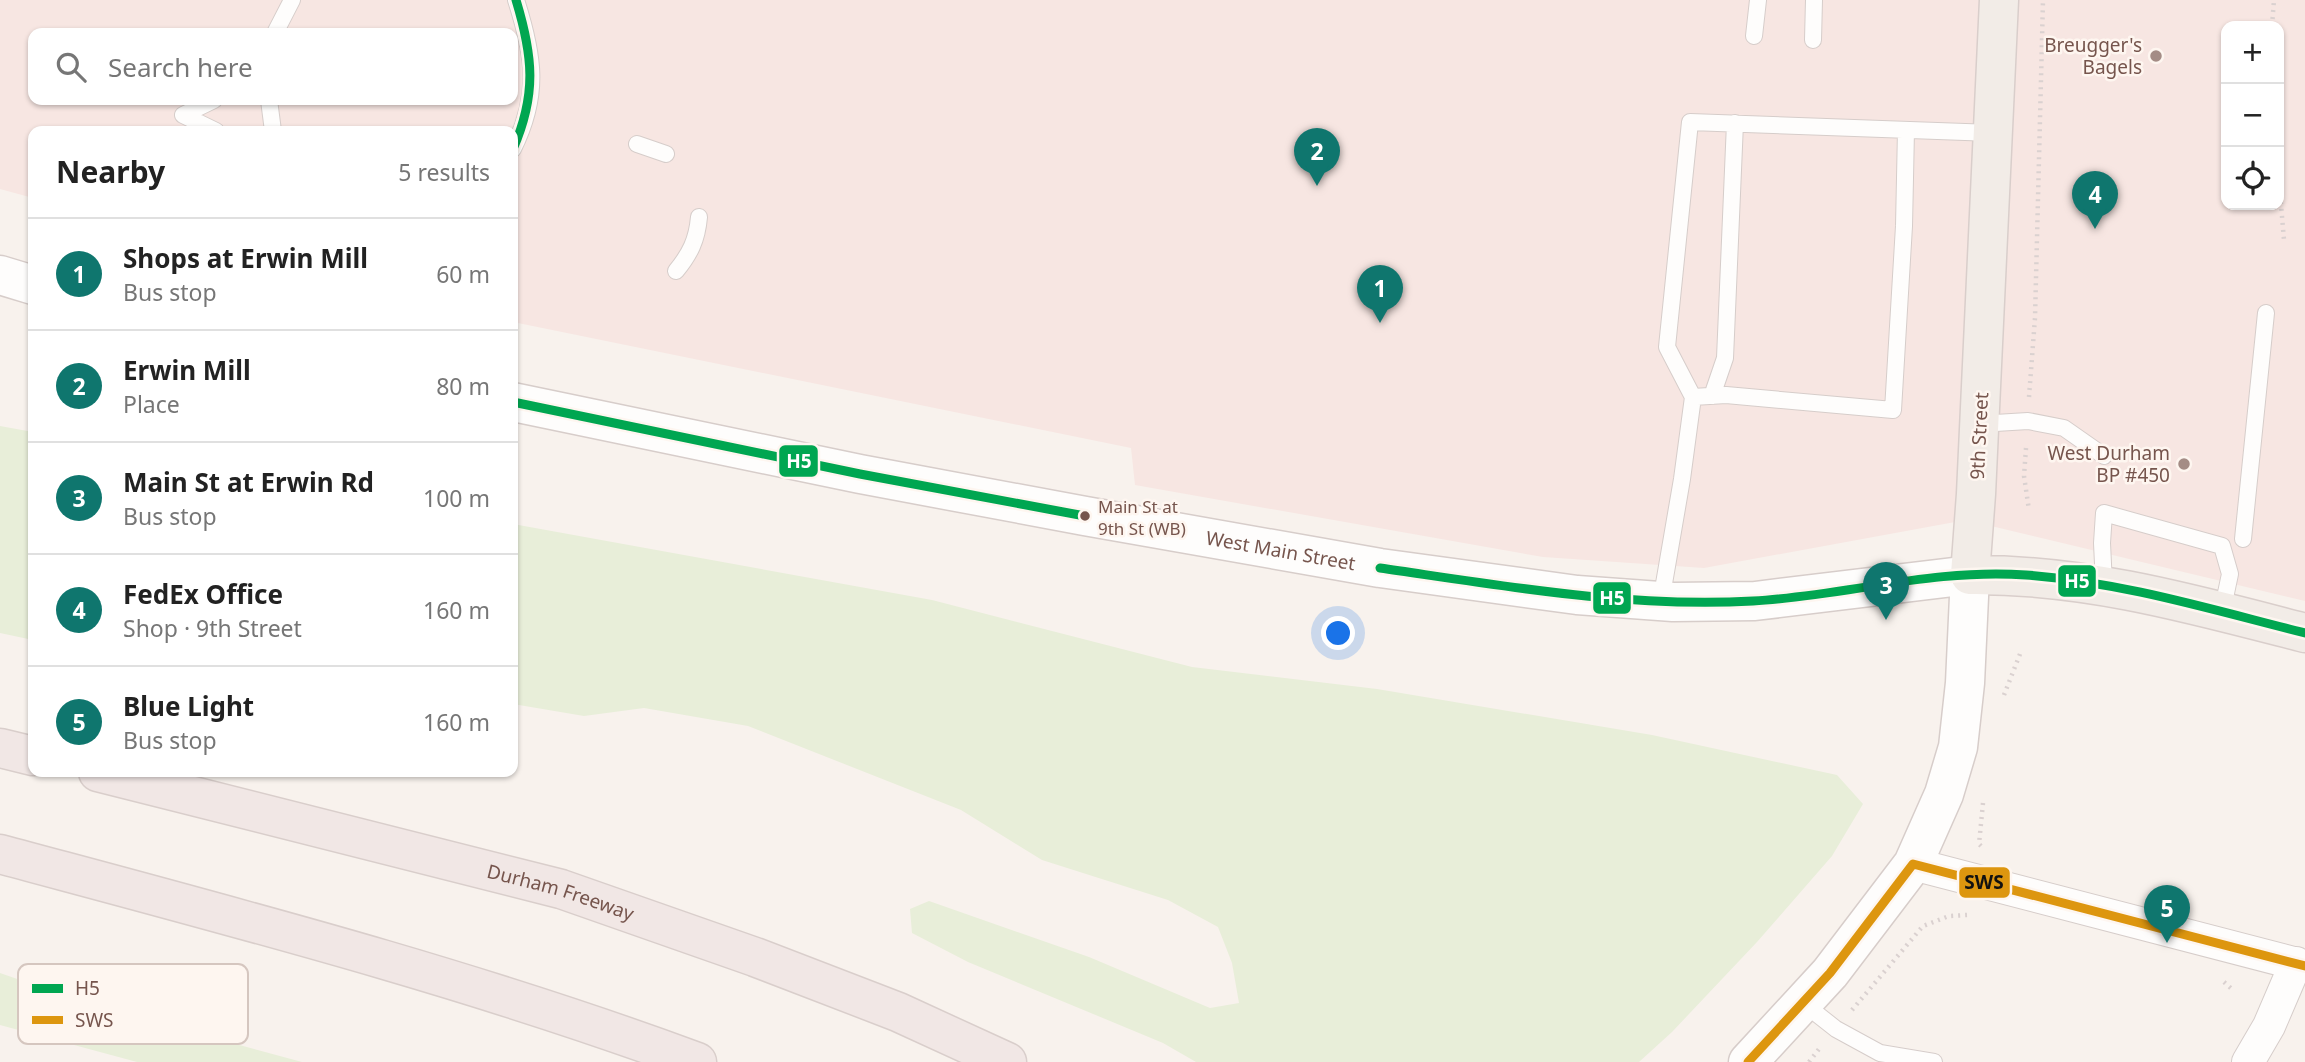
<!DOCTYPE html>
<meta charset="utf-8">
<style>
:root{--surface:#fff;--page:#f6f6f6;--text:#222;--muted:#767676;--line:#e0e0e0;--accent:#0f766e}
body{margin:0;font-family:"Noto Sans",sans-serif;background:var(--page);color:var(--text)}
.controls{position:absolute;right:21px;top:21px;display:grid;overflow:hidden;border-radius:14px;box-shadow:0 2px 5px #0004}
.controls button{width:63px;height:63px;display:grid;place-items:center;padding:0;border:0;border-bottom:2px solid var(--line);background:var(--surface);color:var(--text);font:35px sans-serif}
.you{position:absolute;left:1339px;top:634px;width:24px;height:24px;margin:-18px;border:5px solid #fff;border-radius:50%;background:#1a73e8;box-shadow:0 0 0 10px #1a73e833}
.badge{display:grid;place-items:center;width:46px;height:46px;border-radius:50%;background:var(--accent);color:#fff;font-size:23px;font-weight:700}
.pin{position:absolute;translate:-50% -58px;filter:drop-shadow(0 2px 4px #0008)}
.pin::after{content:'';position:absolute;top:37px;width:24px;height:21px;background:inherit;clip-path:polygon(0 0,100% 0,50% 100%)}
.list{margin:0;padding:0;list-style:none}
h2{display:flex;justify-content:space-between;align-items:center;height:91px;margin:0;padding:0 28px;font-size:30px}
h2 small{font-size:23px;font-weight:400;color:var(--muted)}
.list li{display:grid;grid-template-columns:46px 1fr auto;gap:21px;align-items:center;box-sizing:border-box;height:112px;padding:0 28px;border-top:2px solid var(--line)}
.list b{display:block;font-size:26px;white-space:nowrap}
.list p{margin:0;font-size:23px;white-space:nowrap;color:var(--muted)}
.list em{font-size:23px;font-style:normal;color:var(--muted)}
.icon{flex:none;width:38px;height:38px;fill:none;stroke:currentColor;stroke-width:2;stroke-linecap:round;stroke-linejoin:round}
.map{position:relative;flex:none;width:2305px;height:1062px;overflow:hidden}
.search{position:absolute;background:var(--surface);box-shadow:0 2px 5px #0004;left:28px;top:28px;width:490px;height:77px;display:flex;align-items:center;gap:18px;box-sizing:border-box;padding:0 24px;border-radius:14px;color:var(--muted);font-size:26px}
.panel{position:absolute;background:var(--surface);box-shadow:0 2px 5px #0004;left:28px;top:126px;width:490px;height:651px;border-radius:14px}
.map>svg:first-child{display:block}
.commercial{fill:#f7e6e2;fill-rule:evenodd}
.green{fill:#e8eed9}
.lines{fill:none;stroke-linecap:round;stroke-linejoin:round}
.lane-casing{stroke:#d6cdca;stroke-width:18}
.street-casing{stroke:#d6cdca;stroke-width:34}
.secondary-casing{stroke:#d7cdca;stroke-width:41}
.primary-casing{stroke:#d9cecb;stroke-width:41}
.highway-casing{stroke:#d9cecb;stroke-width:41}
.path{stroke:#dad1d0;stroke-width:4.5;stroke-dasharray:2 5;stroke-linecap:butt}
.lane{stroke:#fefdfc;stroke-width:16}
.street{stroke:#fefdfc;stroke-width:32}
.secondary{stroke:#fefdfc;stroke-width:38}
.primary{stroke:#f2ece7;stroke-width:38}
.highway{stroke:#f1e7e5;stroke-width:38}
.bus-1-casing{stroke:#fef6f0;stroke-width:14}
.bus-2-casing{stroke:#fef6f0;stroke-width:14}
.bus-1{stroke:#00a651;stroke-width:9}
.bus-2{stroke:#dd960f;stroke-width:9}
.poi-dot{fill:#a48c85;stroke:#fef6f0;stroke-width:2.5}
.bus-dot{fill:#76554d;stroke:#fef6f0;stroke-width:2.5}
.labels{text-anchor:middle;stroke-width:5;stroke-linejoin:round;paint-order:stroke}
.bus-label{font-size:17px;fill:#76554d;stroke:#fef6f0;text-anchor:start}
.poi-label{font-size:19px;fill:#76554d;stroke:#fef6f0;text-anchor:end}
.street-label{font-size:19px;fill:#76554d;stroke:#fef6f0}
.key{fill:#fef6f0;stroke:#d5c6bf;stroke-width:2}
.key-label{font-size:19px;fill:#76554d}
.line-badge{stroke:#fef6f0;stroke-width:2.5}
.badge-label{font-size:19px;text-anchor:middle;font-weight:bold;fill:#fff}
.pale-badge-label{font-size:19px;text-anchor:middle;font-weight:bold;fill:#111}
</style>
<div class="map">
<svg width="2305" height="1062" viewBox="0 0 2305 1062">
<rect width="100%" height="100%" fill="#f8f2ed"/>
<path class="commercial" d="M 0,0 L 2305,0 L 2305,601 L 1966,520 L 1704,568 L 1543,557 L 1135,485 L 1131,448 L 513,322 L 513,131 L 33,131 L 33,198 L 0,189 ZM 2226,26 L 2279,26 L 2279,205 L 2226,205 ZM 33,33 L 513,33 L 513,100 L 33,100 Z"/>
<path class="green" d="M 0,426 L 33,432 L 33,640 L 0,633 Z
M 513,524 L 932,600 L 1192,667 L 1377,689 L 1652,735 L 1837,775 L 1863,804 L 1832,856 L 1757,942 L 1672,1032 L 1639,1062 L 1196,1062 L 1163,1043 L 968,962 L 912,933 L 910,909 L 929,901 L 1089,957 L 1210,1008 L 1239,1003 L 1232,963 L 1218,927 L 1168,900 L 1042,860 L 961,810 L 748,726 L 644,708 L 584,716 L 513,704 Z
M 0,973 L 95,1006 L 302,1062 L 137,1062 L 0,1025 Z"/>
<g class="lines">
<g class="lane-casing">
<path id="lane" d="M 275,33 L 292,0
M 1754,36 L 1758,0
M 1813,40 L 1814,0
M 269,100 L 273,131
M 183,115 L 216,131
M 183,115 L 214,100
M 637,144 L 666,154
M 513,149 C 540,95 534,56 516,0
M 676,271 C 690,254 697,240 699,217
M 1712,396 L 1725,358 L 1735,123
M 1693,397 L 1667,347 L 1690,122 L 1993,133
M 1979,424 L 2028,421 L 2064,428 L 2104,456
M 2243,539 L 2266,313
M 2104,585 L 2102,543 L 2104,513 L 2222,546 L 2230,574 L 2222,612
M 1661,601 L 1682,479 L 1693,397 L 1726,395 L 1893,410 L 1904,226 L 1906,130
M 1803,1003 L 1836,1029 L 1880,1053 L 1934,1062"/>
</g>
<g class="street-casing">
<path id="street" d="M 1913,864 L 2305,966
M 2248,1062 L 2269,1026 L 2296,963"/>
</g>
<g class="secondary-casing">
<g id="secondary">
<path d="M 0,275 L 33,285"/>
<path id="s1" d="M 513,402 L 860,474 L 1085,516 L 1380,568 L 1577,595 L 1673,602 L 1755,601 L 1970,575 L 1965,683 L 1958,747 L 1944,794 L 1913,864 L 1830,973 L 1748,1062"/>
</g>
</g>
<g class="primary-casing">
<path id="primary" d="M 1999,0 L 1976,494 L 1970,575 C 2087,574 2193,604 2305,633"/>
</g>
<g class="highway-casing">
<g id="highway">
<path d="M 0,748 L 33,756"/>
<path id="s2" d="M 98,772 L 561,889 L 755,957 L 898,1012 L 1007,1062"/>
<path d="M 0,854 C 234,917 470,978 697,1062"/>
</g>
</g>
<path class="path" d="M 2272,26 L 2274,0
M 2279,181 L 2284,240
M 2029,397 L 2035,318 L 2043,0
M 2026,448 L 2024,476 L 2029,510
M 2004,695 L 2020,654
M 1981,846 L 1979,844 L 1983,803
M 2224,982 L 2234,991
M 1852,1010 L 1923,926 L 1949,916 L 1967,915
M 1809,1062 L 1819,1049"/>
<use href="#lane" class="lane"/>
<use href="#street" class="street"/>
<use href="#secondary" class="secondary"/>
<use href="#primary" class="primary"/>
<use href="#highway" class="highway"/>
<g class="bus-1-casing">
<path id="bus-1" d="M 513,149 C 537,94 533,56 516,0
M 513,402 L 860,474 L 1085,516
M 1380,568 C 1504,586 1628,608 1753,601 C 1844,596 1934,568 2026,575 C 2121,582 2213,610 2305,633"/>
</g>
<g class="bus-2-casing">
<path id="bus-2" d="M 1748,1062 L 1830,973 L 1913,864 L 2305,966"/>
</g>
<use href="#bus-1" class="bus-1"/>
<use href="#bus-2" class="bus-2"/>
</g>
<g class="poi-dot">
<circle cx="2156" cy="56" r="7"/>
<circle cx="2184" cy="464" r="7"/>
</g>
<circle class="bus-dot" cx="1085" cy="516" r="6"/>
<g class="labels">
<g class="bus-label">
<text x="1098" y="513">Main St at<tspan x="1098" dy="22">9th St (WB)</tspan></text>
</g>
<g class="poi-label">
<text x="2142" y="52">Breugger's<tspan x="2142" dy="22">Bagels</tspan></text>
<text x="2170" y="460">West Durham<tspan x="2170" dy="22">BP #450</tspan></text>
</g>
<g class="street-label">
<text transform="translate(1979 436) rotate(-87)" y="7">9th Street</text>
<text dy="7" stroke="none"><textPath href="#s1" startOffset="782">West Main Street</textPath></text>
<text dy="7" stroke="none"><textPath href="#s2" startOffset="478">Durham Freeway</textPath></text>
</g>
</g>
<rect x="18" y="964" width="230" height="80" rx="10" class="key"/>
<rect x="32" y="984" width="31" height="9" fill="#00a651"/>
<rect x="32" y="1016" width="31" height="8" fill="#dd960f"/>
<g class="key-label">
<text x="75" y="995">H5</text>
<text x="75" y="1027">SWS</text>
</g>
<g class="line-badge">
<rect x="778" y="444" width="41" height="34" rx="7" fill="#00a651"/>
<rect x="2057" y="564" width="40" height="34" rx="7" fill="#00a651"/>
<rect x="1592" y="581" width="40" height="34" rx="7" fill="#00a651"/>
<rect x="1958" y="866" width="53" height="33" rx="7" fill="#dd960f"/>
</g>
<g class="badge-label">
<text x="799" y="468">H5</text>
<text x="2077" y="588">H5</text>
<text x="1612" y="605">H5</text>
</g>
<g class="pale-badge-label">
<text x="1984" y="889">SWS</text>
</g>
</svg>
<div class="controls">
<button>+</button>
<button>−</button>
<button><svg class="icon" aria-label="locate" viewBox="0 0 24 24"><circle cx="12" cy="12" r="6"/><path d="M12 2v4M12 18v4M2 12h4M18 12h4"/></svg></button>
</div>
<div class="you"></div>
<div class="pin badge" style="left:1380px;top:323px">1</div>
<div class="pin badge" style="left:1317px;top:186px">2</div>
<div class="pin badge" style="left:1886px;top:620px">3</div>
<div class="pin badge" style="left:2095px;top:229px">4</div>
<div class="pin badge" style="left:2167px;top:943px">5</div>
<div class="search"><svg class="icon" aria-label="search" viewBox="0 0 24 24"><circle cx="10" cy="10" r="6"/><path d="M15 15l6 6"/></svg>Search here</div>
<section class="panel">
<h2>Nearby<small>5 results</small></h2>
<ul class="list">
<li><span class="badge">1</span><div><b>Shops at Erwin Mill</b><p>Bus stop</p></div><em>60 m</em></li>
<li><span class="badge">2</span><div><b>Erwin Mill</b><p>Place</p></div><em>80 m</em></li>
<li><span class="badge">3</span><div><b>Main St at Erwin Rd</b><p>Bus stop</p></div><em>100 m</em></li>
<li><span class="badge">4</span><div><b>FedEx Office</b><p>Shop · 9th Street</p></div><em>160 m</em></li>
<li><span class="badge">5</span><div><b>Blue Light</b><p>Bus stop</p></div><em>160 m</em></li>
</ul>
</section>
</div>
